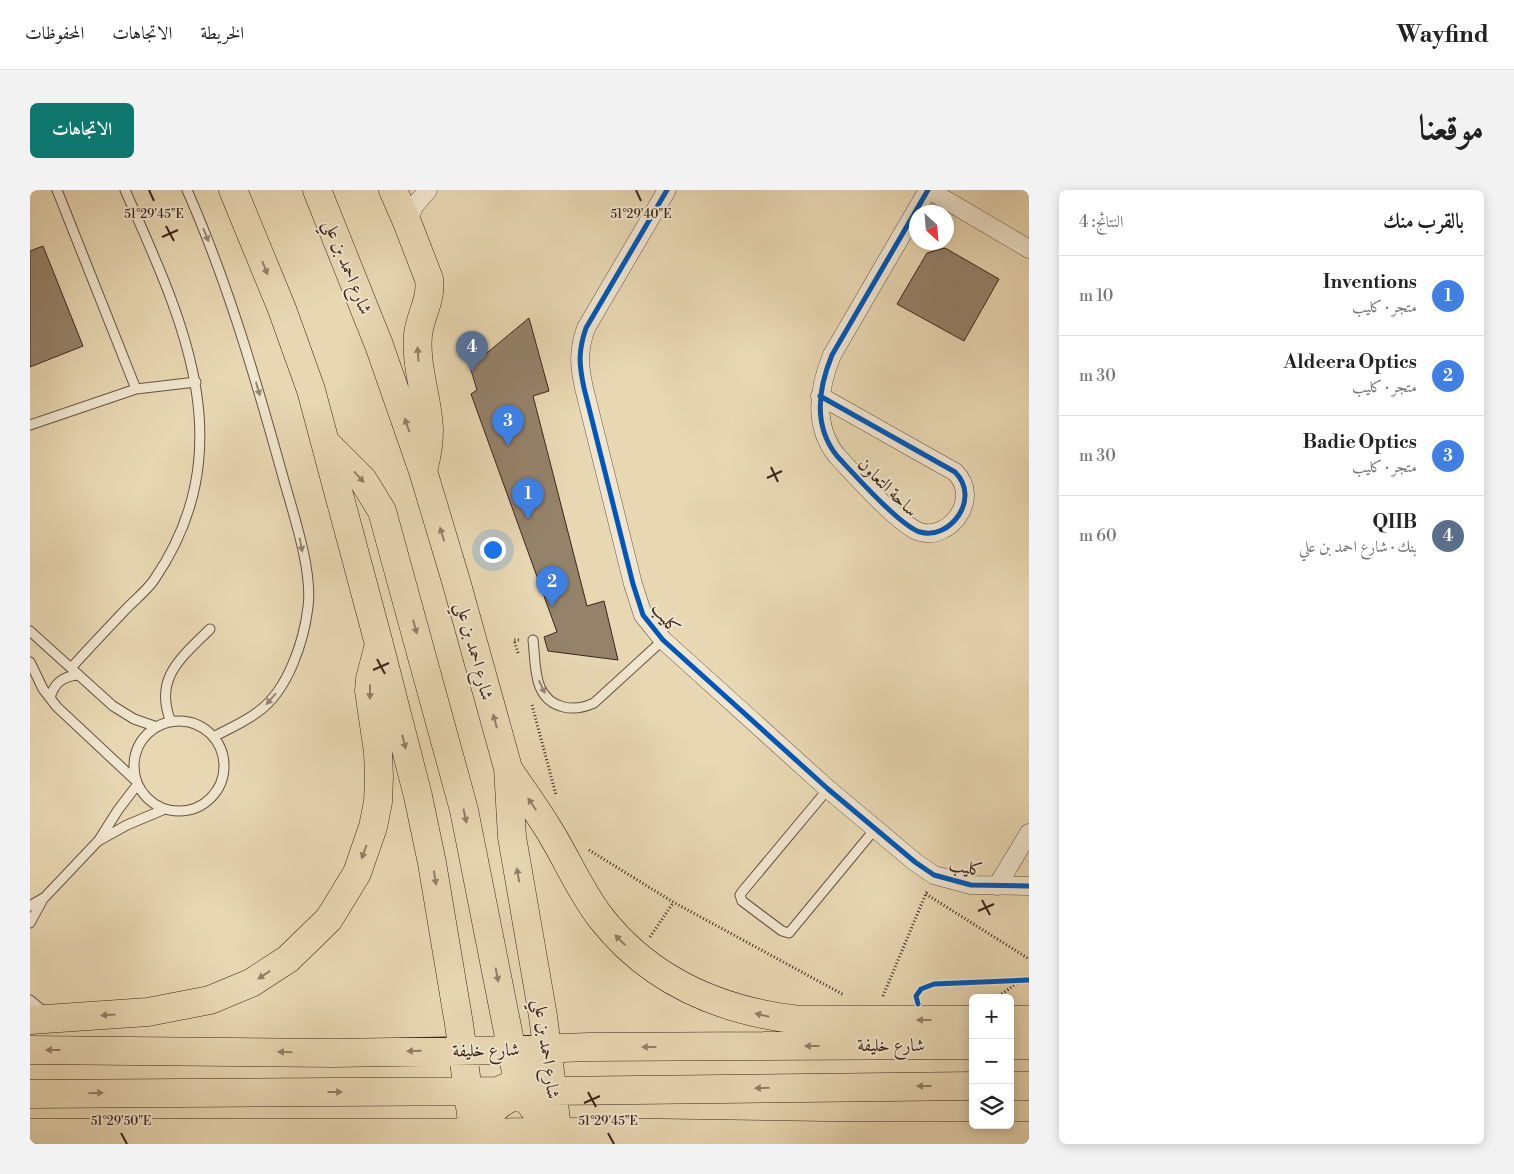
<!DOCTYPE html>
<html lang="ar">
<meta charset="utf-8">
<style>
:root{--surface:#fff;--page:#f2f2f2;--text:#222;--muted:#767676;--line:#e0e0e0;--accent:#0f766e}
body{margin:0;font-family:"Libre Bodoni",Amiri,serif;background:var(--page);color:var(--text);direction:rtl}
.controls{position:absolute;right:15px;bottom:15px;display:grid;overflow:hidden;border-radius:8px;box-shadow:0 2px 12px #0003}
.controls button{width:45px;height:45px;display:grid;place-items:center;padding:0;border:0;border-bottom:1px solid var(--line);background:var(--surface);color:var(--text);font:25px sans-serif}
.compass{position:absolute;left:879px;top:15px;width:45px;height:45px;border-radius:50%;background:var(--surface);box-shadow:0 2px 12px #0003;rotate:154deg}
.you{position:absolute;left:462px;top:359px;width:18px;height:18px;margin:-12px;border:4px solid #fff;border-radius:50%;background:#1a73e8;box-shadow:0 0 0 8px #1a73e833}
.badge{display:grid;place-items:center;width:32px;height:32px;border-radius:50%;background:var(--accent);color:#fff;font-size:16px;font-weight:700}
.pin{position:absolute;translate:-50% -41px;filter:drop-shadow(0 1px 2px #0008)}
.pin::after{content:'';position:absolute;top:26px;width:18px;height:15px;background:inherit;clip-path:polygon(0 0,100% 0,50% 100%)}
.list{margin:0;padding:0;list-style:none}
h2{display:flex;justify-content:space-between;align-items:center;height:65px;margin:0;padding:0 20px;font-size:21px}
h2 small{font-size:16px;font-weight:400;color:var(--muted)}
.list li{display:grid;grid-template-columns:32px 1fr auto;gap:15px;align-items:center;box-sizing:border-box;height:80px;padding:0 20px;border-top:1px solid var(--line)}
.list b{display:block;font-size:19px;white-space:nowrap}
.list p{margin:0;font-size:16px;white-space:nowrap;color:var(--muted)}
.list em{font-size:16px;font-style:normal;color:var(--muted)}
.icon{flex:none;width:28px;height:28px;fill:none;stroke:currentColor;stroke-width:2;stroke-linecap:round;stroke-linejoin:round}
.map{position:relative;flex:none;width:999px;height:954px;overflow:hidden;direction:ltr;border-radius:8px}
header{display:flex;align-items:center;gap:30px;box-sizing:border-box;height:70px;padding:0 25px;background:var(--surface);border-bottom:1px solid var(--line)}
header strong{font-size:24px}
nav{display:flex;gap:28px;margin-inline-start:auto;font-size:18px}
.intro{display:flex;align-items:center;justify-content:space-between;box-sizing:border-box;height:120px;padding:0 30px}
h1{margin:0;font-size:35px}
.button{padding:12px 22px;border-radius:8px;background:var(--accent);color:#fff;font-size:18px;font-weight:700}
main{display:flex;gap:30px;padding:0 30px}
aside{flex:1;background:var(--surface);border-radius:8px;box-shadow:0 2px 12px #0003}
.map>svg:first-child{display:block}
.building{fill:#95826a;stroke:#3c251b}
.lines{fill:none;stroke-linecap:round;stroke-linejoin:round}
.lane-casing{stroke:#675241;stroke-width:11}
.street-casing{stroke:#675241;stroke-width:19}
.primary-casing{stroke:#3c251b;stroke-width:29}
.path{stroke:#3c251b;stroke-width:3;stroke-dasharray:1 2.5;stroke-linecap:butt}
.lane{stroke:#f0e5ce;stroke-width:9}
.street{stroke:#f0e5ce;stroke-width:18}
.primary{stroke:#e8d7b3;stroke-width:28}
.cycleway-casing{stroke:#f0e5ce;stroke-width:8}
.cycleway{stroke:#0057b8;stroke-width:5}
.oneway{fill:#968574}
.oneway2{fill:#927e67}
.ticks{fill:none;stroke:#3c251b;stroke-width:2}
.labels{text-anchor:middle;stroke-width:4;stroke-linejoin:round;paint-order:stroke}
.street-label{font-size:18px;fill:#3c251b;stroke:#f0e5ce}
.ticks-label{font-size:12px;text-anchor:middle;fill:#3c251b;stroke:#f0e5ce;stroke-width:4;stroke-linejoin:round;paint-order:stroke}
</style>
<header>
<strong>Wayfind</strong>
<nav><a>الخريطة</a><a>الاتجاهات</a><a>المحفوظات</a></nav>
</header>
<div class="intro"><h1>موقعنا</h1><a class="button">الاتجاهات</a></div>
<main>
<aside>
<h2>بالقرب منك<small>النتائج: 4</small></h2>
<ul class="list">
<li><span class="badge" style="background:#3f7fe0">1</span><div><b>Inventions</b><p>متجر · كليب</p></div><em>10 m</em></li>
<li><span class="badge" style="background:#3f7fe0">2</span><div><b>Aldeera Optics</b><p>متجر · كليب</p></div><em>30 m</em></li>
<li><span class="badge" style="background:#3f7fe0">3</span><div><b>Badie Optics</b><p>متجر · كليب</p></div><em>30 m</em></li>
<li><span class="badge" style="background:#5c6f8a">4</span><div><b>QIIB</b><p>بنك · شارع احمد بن علي</p></div><em>60 m</em></li>
</ul>
</aside>
<div class="map">
<svg width="999" height="954" viewBox="0 0 999 954">
<rect width="100%" height="100%" fill="#e8d7b3"/>
<filter id="stains"><feTurbulence type="fractalNoise" baseFrequency=".004" numOctaves="4"/><feColorMatrix values="0 0 0 0 .2 0 0 0 0 .09 0 0 0 0 .02 0 0 0 .5 -.17"/></filter>
<radialGradient id="worn" r=".72"><stop offset=".6" stop-color="#630" stop-opacity="0"/><stop offset="1" stop-color="#630" stop-opacity=".3"/></radialGradient>
<path class="building" d="M 13,56 L 53,156 L 0,177 L 0,61 Z
M 915,58 L 969,89 L 934,151 L 867,114 L 897,63 Z
M 499,128 L 519,201 L 503,206 L 557,416 L 574,411 L 588,470 L 518,461 L 514,447 L 527,442 L 441,204 L 447,200 L 440,177 Z"/>
<g class="lines">
<g class="lane-casing">
<path id="lane" d="M 27,0 L 106,199
M 157,0 C 198,93 226,190 253,287 C 263,323 283,381 278,417 C 274,451 258,500 229,521 C 215,532 198,539 183,547
M 0,235 L 106,199 L 166,192
M 0,441 L 83,516 L 104,529 L 127,537
M 503,450 C 505,465 504,483 510,497 C 520,520 545,522 564,513 L 633,450
M 0,472 L 13,499 L 27,517 L 105,590
M 41,478 C 60,457 79,437 98,417 C 107,408 117,400 124,390 C 215,257 152,129 95,0
M 20,508 C 24,493 33,486 49,485
M104 576a45 45 0 1 1 90 0a45 45 0 1 1-90 0Z
M 141,532 C 123,488 152,467 180,439
M 798,599 L 712,702 L 710,705 L 712,711 L 752,741 L 759,743 L 845,639
M 70,650 L 97,635 L 135,619
M 0,716 L 15,707 L 69,650 L 88,620 L 107,595
M 0,733 L 13,709
M 0,810 L 14,822"/>
</g>
<g class="street-casing">
<path id="street" d="M 637,0 L 556,138 C 548,161 549,175 554,198 L 603,394 L 613,425 L 633,450 L 798,599 L 885,672 L 904,685 L 941,695 L 999,696
M 899,0 L 999,59
M 377,32 L 385,15 L 398,0
M 790,206 L 925,282 C 952,309 919,351 890,342 C 870,336 824,284 807,266 C 783,236 788,199 802,165 L 898,0
M 967,696 L 999,643"/>
</g>
<g class="primary-casing">
<path id="primary" d="M 203,0 L 252,119 L 281,200 L 349,454 L 388,606 L 402,673 L 429,834 L 445,954
M 287,0 L 349,155 L 393,281 L 426,391 L 478,578 L 482,647 L 513,826 L 529,954
M 363,0 L 377,32 L 399,89 C 402,110 390,125 388,145 C 385,177 398,208 399,240 C 399,253 397,265 394,277
M 296,253 L 333,290 L 352,321 L 434,620 L 488,892 C 498,915 509,926 528,942
M 478,579 C 492,599 506,619 519,640 C 537,669 550,701 571,728 C 621,792 691,821 769,830 L 943,830
M 0,830 L 118,822 L 180,810 L 221,793 L 258,769 L 299,729 L 327,683 L 343,637 L 348,612 L 349,587 L 348,562 L 339,501 L 340,489 L 348,458
M 980,830 L 999,830
M 980,855 L 999,855
M 0,860 L 304,863 L 481,860 L 559,857 L 943,855
M 980,896 L 999,896
M 0,904 L 468,901 L 488,892 L 502,881
M 443,942 C 471,908 478,904 522,901 L 943,896
M 0,943 L 566,942 L 824,946 L 999,946"/>
</g>
<path class="path" d="M 488,463 L 484,450 L 490,450
M 502,515 L 526,605
M 559,660 L 643,712 L 814,805
M 896,704 L 999,769
M 620,747 L 643,713
M 853,806 L 897,701
M 966,808 L 990,791"/>
<use href="#lane" class="lane"/>
<use href="#street" class="street"/>
<use href="#primary" class="primary"/>
<g class="cycleway-casing">
<path id="cycleway" d="M 637,0 L 556,138 C 548,161 549,175 554,198 L 603,394 L 613,425 L 633,450 L 798,599 L 885,672 L 904,685 L 941,695 L 999,696
M 790,206 L 925,282 C 952,309 919,351 890,342 C 870,336 824,284 807,266 C 783,236 788,199 802,165 L 898,0
M 888,814 L 886,806 L 891,799 L 904,794 L 999,790"/>
</g>
<use href="#cycleway" class="cycleway"/>
</g>
<defs><path id="oneway-solid" d="M-6-.8H1V-3.2L6.5 0L1 3.2V.8H-6Z" transform="scale(1.25)"/></defs>
<g class="oneway">
<use href="#oneway-solid" transform="translate(176 45) rotate(68)"/>
<use href="#oneway-solid" transform="translate(228 199) rotate(74)"/>
<use href="#oneway-solid" transform="translate(271 355) rotate(79)"/>
<use href="#oneway-solid" transform="translate(512 497) rotate(65)"/>
<use href="#oneway-solid" transform="translate(241 509) rotate(131)"/>
</g>
<g class="oneway2">
<use href="#oneway-solid" transform="translate(235 78) rotate(68)"/>
<use href="#oneway-solid" transform="translate(388 164) rotate(-94)"/>
<use href="#oneway-solid" transform="translate(377 235) rotate(-109)"/>
<use href="#oneway-solid" transform="translate(329 287) rotate(48)"/>
<use href="#oneway-solid" transform="translate(412 344) rotate(-107)"/>
<use href="#oneway-solid" transform="translate(385 437) rotate(75)"/>
<use href="#oneway-solid" transform="translate(340 502) rotate(90)"/>
<use href="#oneway-solid" transform="translate(465 531) rotate(-105)"/>
<use href="#oneway-solid" transform="translate(374 552) rotate(76)"/>
<use href="#oneway-solid" transform="translate(502 614) rotate(-124)"/>
<use href="#oneway-solid" transform="translate(435 626) rotate(78)"/>
<use href="#oneway-solid" transform="translate(334 662) rotate(110)"/>
<use href="#oneway-solid" transform="translate(488 685) rotate(-100)"/>
<use href="#oneway-solid" transform="translate(405 688) rotate(81)"/>
<use href="#oneway-solid" transform="translate(590 750) rotate(-135)"/>
<use href="#oneway-solid" transform="translate(234 785) rotate(147)"/>
<use href="#oneway-solid" transform="translate(467 785) rotate(79)"/>
<use href="#oneway-solid" transform="translate(78 825) rotate(176)"/>
<use href="#oneway-solid" transform="translate(732 825) rotate(-167)"/>
<use href="#oneway-solid" transform="translate(894 830) rotate(180)"/>
<use href="#oneway-solid" transform="translate(782 856) rotate(180)"/>
<use href="#oneway-solid" transform="translate(619 857) rotate(180)"/>
<use href="#oneway-solid" transform="translate(23 860) rotate(-180)"/>
<use href="#oneway-solid" transform="translate(384 861) rotate(179)"/>
<use href="#oneway-solid" transform="translate(255 862) rotate(-179)"/>
<use href="#oneway-solid" transform="translate(894 896) rotate(180)"/>
<use href="#oneway-solid" transform="translate(732 898) rotate(179)"/>
<use href="#oneway-solid" transform="translate(305 902)"/>
<use href="#oneway-solid" transform="translate(66 903) rotate(-1)"/>
</g>
<path class="ticks" d="M 119,0 L 124,11M 606,0 L 611,11M 136,36 L 144,51M 132,47 L 148,40M 741,277 L 748,292M 737,288 L 752,281M 347,469 L 355,484M 343,480 L 359,473M 952,710 L 960,725M 948,721 L 964,714M 558,902 L 566,917M 554,913 L 570,906M 91,943 L 97,954M 578,943 L 584,954"/>
<g class="labels">
<g class="street-label">
<text transform="translate(318 77) rotate(68)" y="6">شارع احمد بن علي</text>
<text transform="translate(858 297) rotate(44)" y="6">ساحة التعاون</text>
<text transform="translate(636 428) rotate(53)" y="6">كليب</text>
<text transform="translate(445 461) rotate(75)" y="6">شارع احمد بن علي</text>
<text transform="translate(936 677) rotate(11)" y="6">كليب</text>
<text x="861" y="861">شارع خليفة</text>
<text transform="translate(517 859) rotate(82)" y="6">شارع احمد بن علي</text>
<text transform="translate(456 860) rotate(-1)" y="6">شارع خليفة</text>
</g>
</g>
<g class="ticks-label">
<text x="124" y="28">51°29'45"E</text>
<text x="611" y="28">51°29'40"E</text>
<text x="91" y="935">51°29'50"E</text>
<text x="578" y="935">51°29'45"E</text>
</g>
<rect width="100%" height="100%" filter="url(#stains)"/>
<rect width="100%" height="100%" fill="url(#worn)"/>
</svg>
<div class="controls">
<button>+</button>
<button>−</button>
<button><svg class="icon" aria-label="layers" viewBox="0 0 24 24"><path d="M12 4l9 5-9 5-9-5zM3 14l9 5 9-5"/></svg></button>
</div>
<svg class="compass" viewBox="-18 -18 36 36"><path d="M0-13l5 13h-10z" fill="#e53935"/><path d="M0 13l5-13h-10z" fill="#767676"/></svg>
<div class="you"></div>
<div class="pin badge" style="left:498px;top:329px;background:#3f7fe0">1</div>
<div class="pin badge" style="left:522px;top:417px;background:#3f7fe0">2</div>
<div class="pin badge" style="left:478px;top:256px;background:#3f7fe0">3</div>
<div class="pin badge" style="left:442px;top:182px;background:#5c6f8a">4</div>
</div>
</main>
